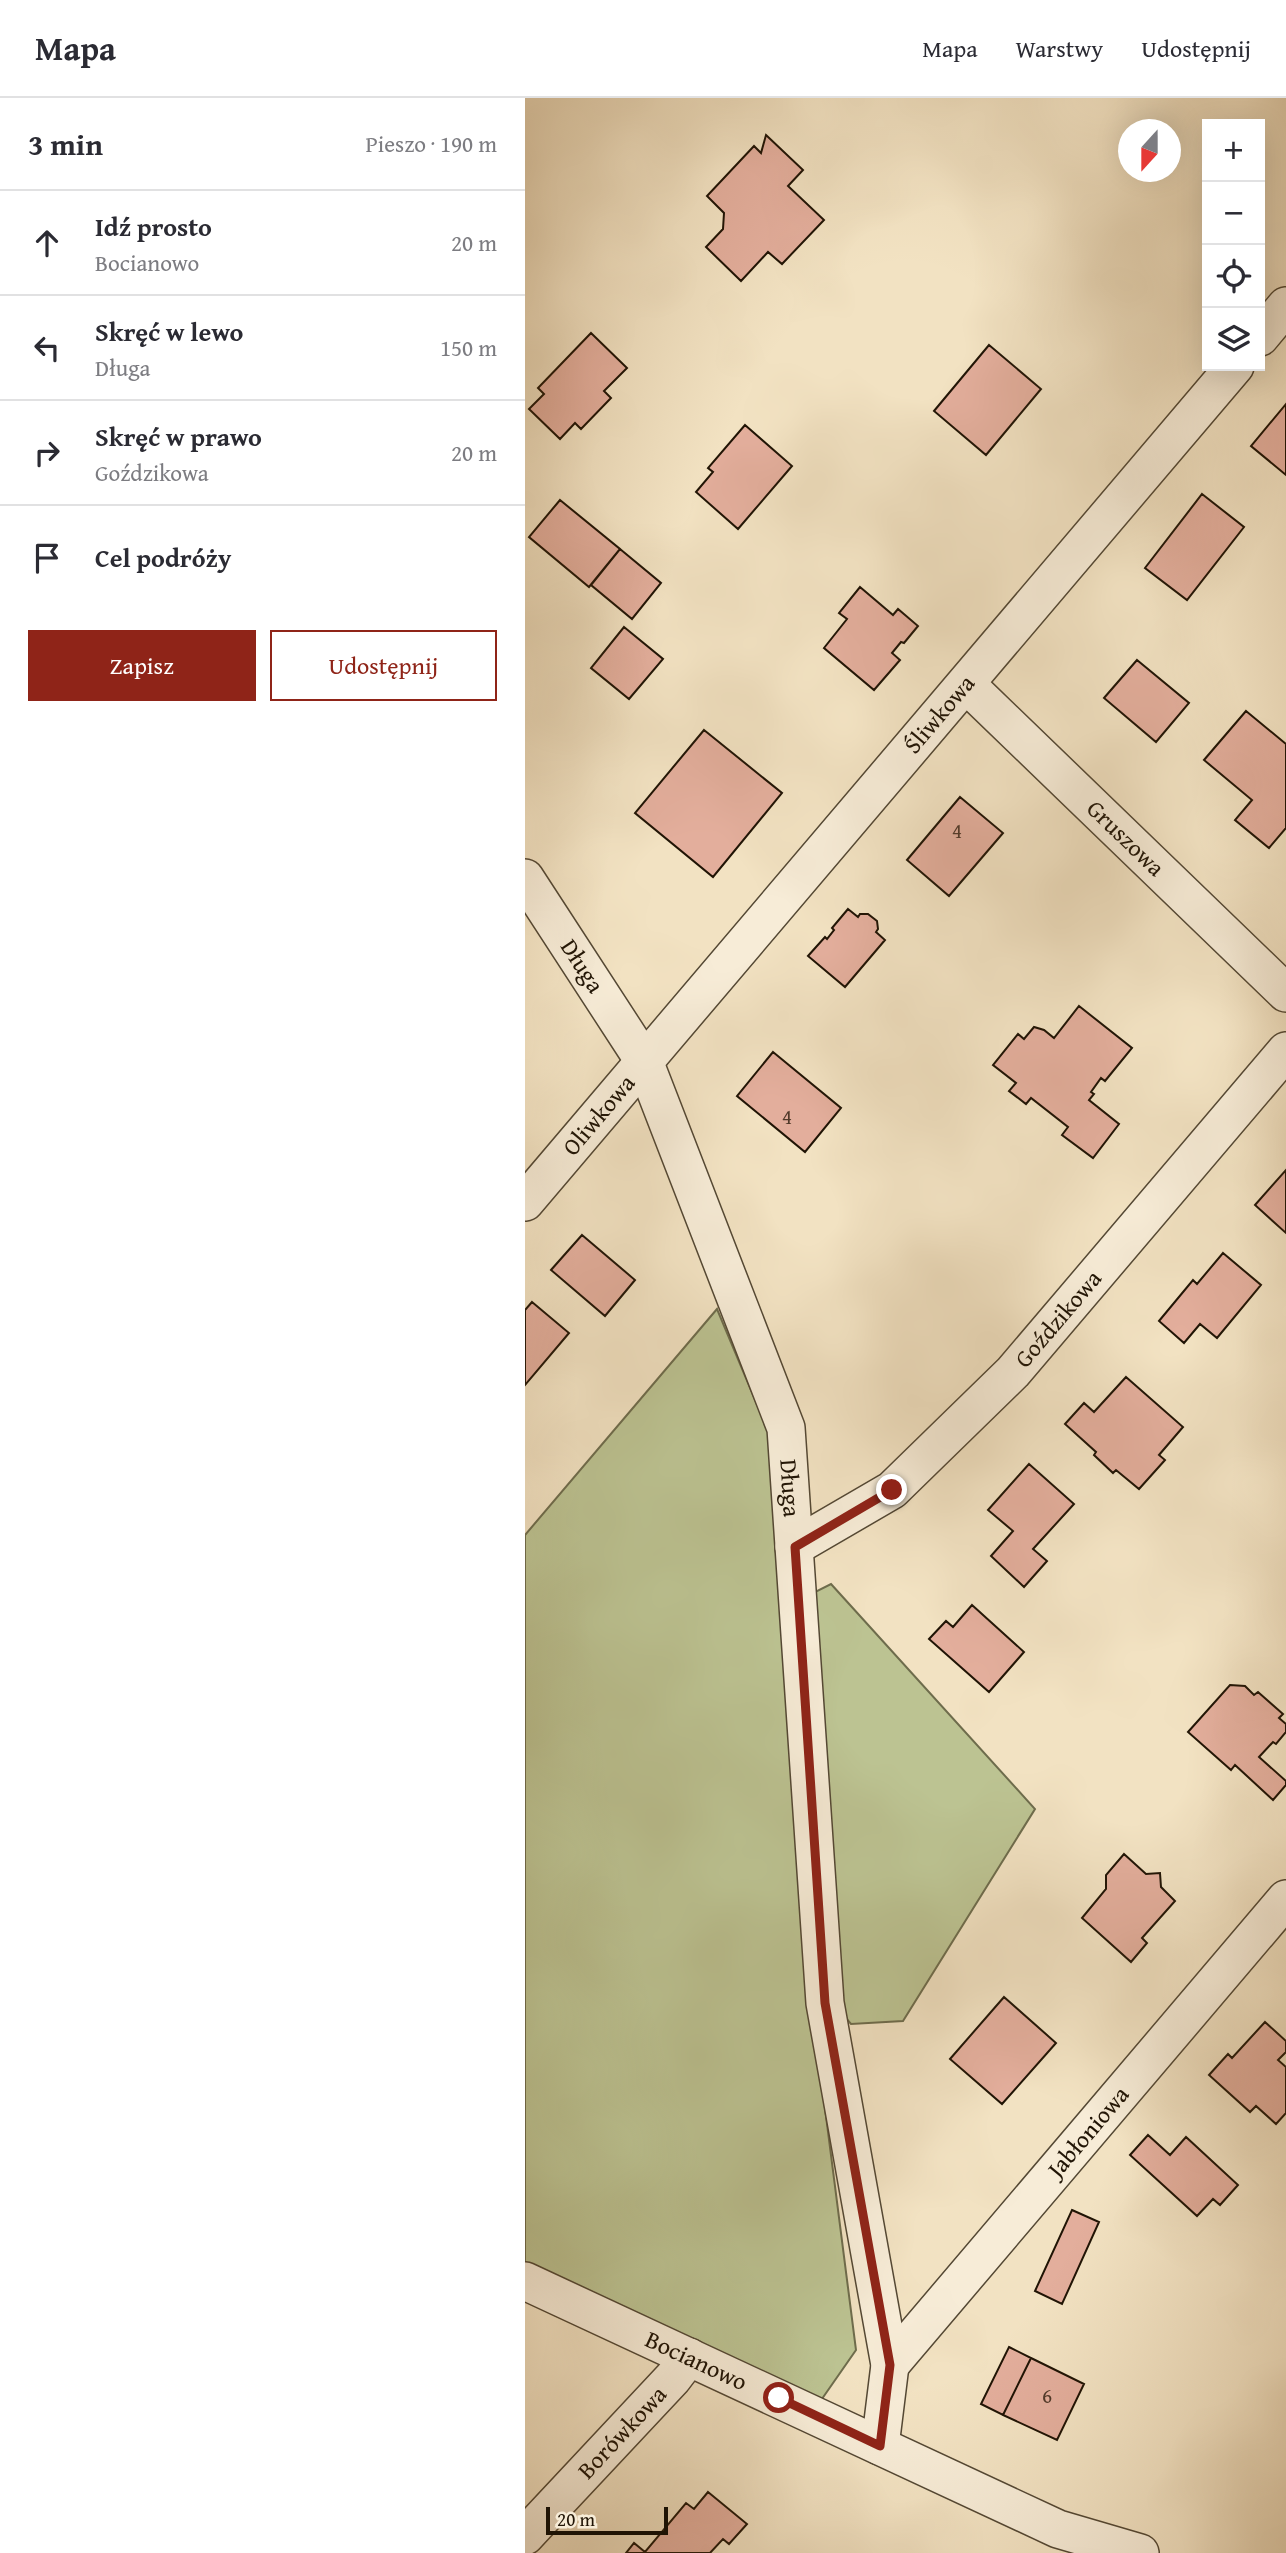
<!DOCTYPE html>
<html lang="pl">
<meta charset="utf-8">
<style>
:root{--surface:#fff;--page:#f2f2f3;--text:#2b2b33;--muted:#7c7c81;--line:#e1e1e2;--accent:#8f2418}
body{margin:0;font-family:"Gentium Book Plus",serif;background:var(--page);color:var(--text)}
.controls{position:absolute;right:21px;top:21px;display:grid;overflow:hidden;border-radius:0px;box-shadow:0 7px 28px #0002}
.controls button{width:63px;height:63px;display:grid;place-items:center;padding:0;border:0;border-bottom:2px solid var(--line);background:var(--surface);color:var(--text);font:35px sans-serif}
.compass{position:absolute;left:593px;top:21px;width:63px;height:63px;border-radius:50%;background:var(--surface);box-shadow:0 7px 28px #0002;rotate:201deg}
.scale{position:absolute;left:21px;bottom:18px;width:122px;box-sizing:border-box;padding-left:7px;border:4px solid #201405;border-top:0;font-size:19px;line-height:24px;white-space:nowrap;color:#201405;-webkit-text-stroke:5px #f7ecd7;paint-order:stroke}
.stop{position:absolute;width:21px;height:21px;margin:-16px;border:5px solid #8f2418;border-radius:50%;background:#fff}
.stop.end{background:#8f2418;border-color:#fff;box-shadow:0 2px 7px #0008}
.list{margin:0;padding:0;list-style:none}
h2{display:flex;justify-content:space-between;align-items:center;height:91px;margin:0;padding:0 28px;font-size:30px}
h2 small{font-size:23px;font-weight:400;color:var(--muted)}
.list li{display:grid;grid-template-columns:46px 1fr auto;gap:21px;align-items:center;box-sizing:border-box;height:105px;padding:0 28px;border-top:2px solid var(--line)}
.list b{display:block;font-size:26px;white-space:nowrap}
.list p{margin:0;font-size:23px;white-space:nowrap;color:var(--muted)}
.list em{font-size:23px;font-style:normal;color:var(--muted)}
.actions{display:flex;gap:14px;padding:21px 28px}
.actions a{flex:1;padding:16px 0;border:2px solid var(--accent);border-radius:0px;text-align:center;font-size:24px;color:var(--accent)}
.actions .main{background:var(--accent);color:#fff}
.icon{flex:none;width:38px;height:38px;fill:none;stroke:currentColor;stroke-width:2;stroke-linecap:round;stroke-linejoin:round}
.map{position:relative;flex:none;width:761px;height:2455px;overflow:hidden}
header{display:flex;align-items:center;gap:42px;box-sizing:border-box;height:98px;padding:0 35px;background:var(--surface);border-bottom:2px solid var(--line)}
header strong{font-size:33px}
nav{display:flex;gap:38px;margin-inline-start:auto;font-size:24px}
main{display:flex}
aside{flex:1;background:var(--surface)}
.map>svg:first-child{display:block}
.green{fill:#bcc392;stroke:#6e6c4c;stroke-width:2}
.building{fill:#e3ae9c;stroke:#201405;stroke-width:2}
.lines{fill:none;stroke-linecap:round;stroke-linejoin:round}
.street-casing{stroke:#544834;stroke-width:40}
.street{stroke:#f7ecd7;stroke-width:37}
.route{stroke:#8f2418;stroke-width:9}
.labels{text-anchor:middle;stroke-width:6;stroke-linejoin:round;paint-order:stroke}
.number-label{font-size:21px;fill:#513a2b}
.street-label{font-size:24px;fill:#201405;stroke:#f7ecd7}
</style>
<header>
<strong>Mapa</strong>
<nav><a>Mapa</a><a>Warstwy</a><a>Udostępnij</a></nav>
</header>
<main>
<aside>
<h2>3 min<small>Pieszo · 190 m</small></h2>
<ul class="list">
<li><svg class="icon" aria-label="ahead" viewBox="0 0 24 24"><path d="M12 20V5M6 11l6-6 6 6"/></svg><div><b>Idź prosto</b><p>Bocianowo</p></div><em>20 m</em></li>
<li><svg class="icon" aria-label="left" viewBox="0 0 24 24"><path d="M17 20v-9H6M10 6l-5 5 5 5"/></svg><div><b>Skręć w lewo</b><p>Długa</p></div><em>150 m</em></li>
<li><svg class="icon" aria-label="right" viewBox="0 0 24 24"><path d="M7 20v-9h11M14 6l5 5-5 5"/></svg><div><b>Skręć w prawo</b><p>Goździkowa</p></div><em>20 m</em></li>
<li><svg class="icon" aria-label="arrive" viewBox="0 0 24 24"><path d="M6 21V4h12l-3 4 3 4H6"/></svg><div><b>Cel podróży</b></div></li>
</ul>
<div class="actions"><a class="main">Zapisz</a><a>Udostępnij</a></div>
</aside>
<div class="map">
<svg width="761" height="2455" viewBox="0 0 761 2455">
<rect width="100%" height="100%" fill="#f2e2c2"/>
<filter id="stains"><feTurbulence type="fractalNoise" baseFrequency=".00286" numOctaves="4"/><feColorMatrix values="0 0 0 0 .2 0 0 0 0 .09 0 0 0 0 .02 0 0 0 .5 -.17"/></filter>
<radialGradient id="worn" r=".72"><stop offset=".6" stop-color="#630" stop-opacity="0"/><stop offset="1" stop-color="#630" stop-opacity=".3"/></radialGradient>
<path class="green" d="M 192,1211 L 249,1347 L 287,1909 L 331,2252 L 292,2308 L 0,2167 L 0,1437 Z
M 306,1486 L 510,1711 L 378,1923 L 326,1926 L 314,1912 L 286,1496 Z"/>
<path class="building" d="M 241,37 L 278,72 L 263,88 L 299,122 L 257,166 L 243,154 L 216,183 L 181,149 L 198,131 L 199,115 L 182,98 L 229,48 L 236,55 Z
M 66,235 L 102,270 L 79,293 L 86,300 L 56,331 L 50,325 L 35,341 L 4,311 L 19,296 L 13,290 Z
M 464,247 L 516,291 L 461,357 L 409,313 Z
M 761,306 L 761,377 L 726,348 Z
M 220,327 L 267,368 L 213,431 L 171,394 L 188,374 L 183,370 Z
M 677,396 L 719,429 L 662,502 L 620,470 Z
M 35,402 L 95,451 L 64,489 L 4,439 Z
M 95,451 L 136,485 L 107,521 L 66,487 Z
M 335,489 L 368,517 L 373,511 L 393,528 L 379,545 L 376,544 L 367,555 L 375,562 L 349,592 L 299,550 L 322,521 L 314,515 Z
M 99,529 L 138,561 L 104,601 L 66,570 Z
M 612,562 L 664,605 L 631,644 L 579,600 Z
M 721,613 L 761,646 L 761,730 L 744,750 L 710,722 L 727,702 L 679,662 Z
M 179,632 L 257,695 L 188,779 L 110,715 Z
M 435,699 L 478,735 L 424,798 L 382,762 Z
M 323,811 L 333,819 L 335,816 L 343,816 L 352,823 L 353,831 L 351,834 L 360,842 L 320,889 L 283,858 L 300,839 L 302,841 L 309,832 L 307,830 Z
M 554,908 L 607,950 L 580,983 L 576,980 L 566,994 L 569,996 L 564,1002 L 594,1026 L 568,1060 L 537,1037 L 543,1029 L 506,1000 L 501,1006 L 484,993 L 491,985 L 468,967 L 493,936 L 499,941 L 509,929 L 519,932 L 529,940 Z
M 248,954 L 316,1010 L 280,1054 L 212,998 Z
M 761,1072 L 761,1135 L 730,1107 Z
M 57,1137 L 110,1182 L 80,1218 L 26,1172 Z
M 698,1155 L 736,1187 L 692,1240 L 675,1226 L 659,1245 L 634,1223 L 668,1182 L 672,1186 Z
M 7,1204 L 44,1235 L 0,1287 L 0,1212 Z
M 601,1279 L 658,1329 L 634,1357 L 640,1362 L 614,1391 L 591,1372 L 588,1375 L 569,1357 L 571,1354 L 540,1326 L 559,1305 L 569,1314 Z
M 504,1366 L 549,1406 L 508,1451 L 522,1463 L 499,1489 L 466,1458 L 488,1433 L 463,1412 Z
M 447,1507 L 499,1554 L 464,1594 L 404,1541 L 421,1523 L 428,1529 Z
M 705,1587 L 720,1588 L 729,1597 L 733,1594 L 758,1616 L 754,1620 L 761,1626 L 761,1634 L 751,1646 L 748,1644 L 734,1659 L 761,1683 L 761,1687 L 748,1702 L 710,1667 L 706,1672 L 663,1634 Z
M 599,1756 L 621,1776 L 635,1775 L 636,1789 L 650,1803 L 617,1840 L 622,1845 L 606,1864 L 557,1820 L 581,1791 L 581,1777 Z
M 479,1899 L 531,1945 L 477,2006 L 425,1961 Z
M 740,1924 L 761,1943 L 761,1954 L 753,1962 L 761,1969 L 761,2015 L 751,2026 L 731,2008 L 725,2014 L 684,1977 L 703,1956 L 707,1960 Z
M 623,2037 L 645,2057 L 661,2039 L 713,2087 L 695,2107 L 688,2101 L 672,2118 L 605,2057 Z
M 547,2112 L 574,2124 L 537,2206 L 510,2193 Z
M 484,2249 L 506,2260 L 478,2317 L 456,2306 Z
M 506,2260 L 559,2286 L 532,2342 L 478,2317 Z
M 183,2394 L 222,2426 L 204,2446 L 198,2441 L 185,2455 L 101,2455 L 109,2445 L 120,2454 L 161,2405 L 169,2411 Z"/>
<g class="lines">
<g class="street-casing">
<g id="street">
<path d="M 735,239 L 761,208"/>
<path id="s1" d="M 441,586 L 761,895"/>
<path id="s2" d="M 0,780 L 119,963 L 261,1330 L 300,1905 L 365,2267 L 355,2348"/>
<path id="s3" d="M 0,1104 L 710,268"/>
<path id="s4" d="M 269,1449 L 367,1392 L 488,1274 L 761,953"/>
<path id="s5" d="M 0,2183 L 533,2431 L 615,2455"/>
<path id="s6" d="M 365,2267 L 761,1801"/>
<path id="s7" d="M 0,2438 L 148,2280 L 164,2259"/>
</g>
</g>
<use href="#street" class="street"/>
</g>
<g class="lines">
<path class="route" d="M 254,2300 L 355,2348 L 365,2267 L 300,1905 L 270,1449 L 367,1392"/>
</g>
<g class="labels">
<g class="number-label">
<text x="432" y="740">4</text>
<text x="262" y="1026">4</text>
<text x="522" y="2305">6</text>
</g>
<g class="street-label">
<text dy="8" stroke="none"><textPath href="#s3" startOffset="640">Śliwkowa</textPath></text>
<text dy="8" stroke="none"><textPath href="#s1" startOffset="222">Gruszowa</textPath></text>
<text dy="8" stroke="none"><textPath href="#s2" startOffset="105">Długa</textPath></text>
<text dy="8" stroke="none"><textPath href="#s3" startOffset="114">Oliwkowa</textPath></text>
<text dy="8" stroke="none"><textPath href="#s4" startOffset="352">Goździkowa</textPath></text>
<text dy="8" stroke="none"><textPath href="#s2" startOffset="672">Długa</textPath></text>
<text dy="8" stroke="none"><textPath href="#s6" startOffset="306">Jabłoniowa</textPath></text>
<text dy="8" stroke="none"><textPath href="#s5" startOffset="189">Bocianowo</textPath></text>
<text dy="8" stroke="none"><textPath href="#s7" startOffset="142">Borówkowa</textPath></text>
</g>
</g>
<rect width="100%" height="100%" filter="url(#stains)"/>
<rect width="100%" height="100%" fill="url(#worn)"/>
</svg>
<div class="controls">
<button>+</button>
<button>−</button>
<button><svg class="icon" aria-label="locate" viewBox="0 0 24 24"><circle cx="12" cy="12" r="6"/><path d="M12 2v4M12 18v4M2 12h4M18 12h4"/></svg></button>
<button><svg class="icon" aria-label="layers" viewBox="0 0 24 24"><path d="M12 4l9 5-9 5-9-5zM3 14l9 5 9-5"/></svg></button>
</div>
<svg class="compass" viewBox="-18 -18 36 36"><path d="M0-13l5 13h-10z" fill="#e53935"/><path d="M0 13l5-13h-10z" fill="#7c7c81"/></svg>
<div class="scale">20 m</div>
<div class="stop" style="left:254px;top:2300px"></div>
<div class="stop end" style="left:367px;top:1392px"></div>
</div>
</main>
